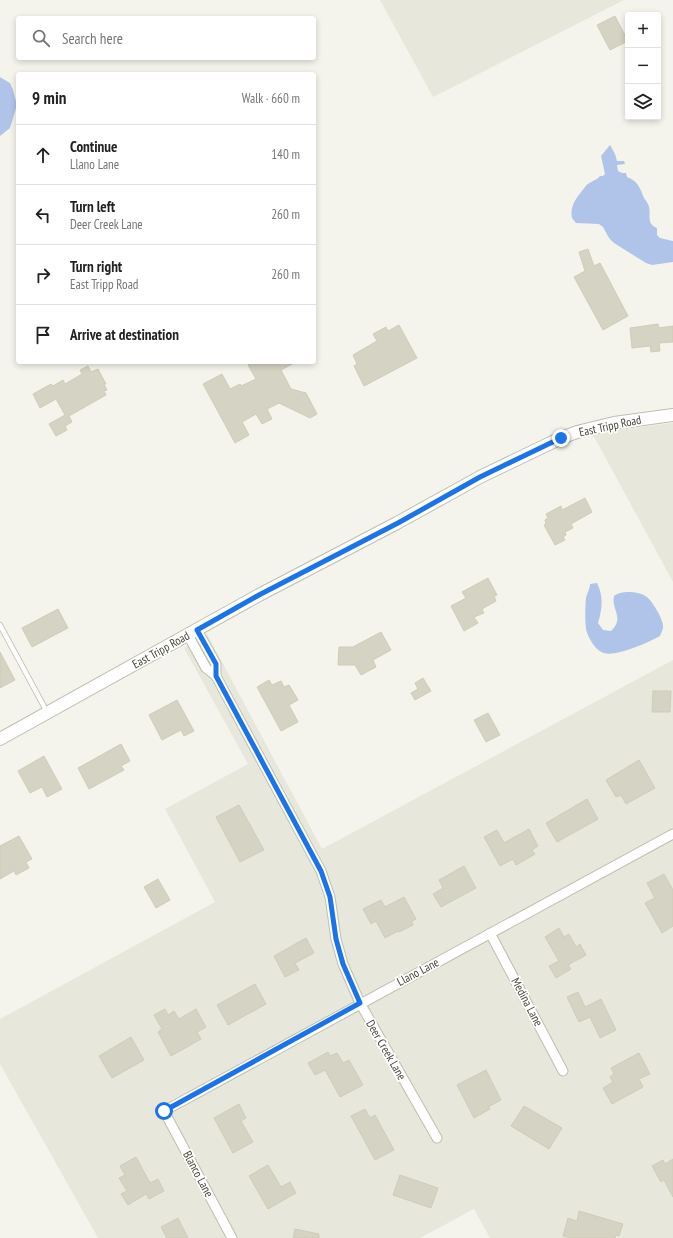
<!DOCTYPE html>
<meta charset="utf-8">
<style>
:root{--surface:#fff;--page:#f6f6f6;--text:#222;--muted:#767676;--line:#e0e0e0}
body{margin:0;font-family:"PT Sans Narrow",sans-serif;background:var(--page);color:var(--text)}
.controls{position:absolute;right:12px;top:12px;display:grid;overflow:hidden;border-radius:4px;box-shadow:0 2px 6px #0003}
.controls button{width:36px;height:36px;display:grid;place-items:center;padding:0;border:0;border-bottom:1px solid var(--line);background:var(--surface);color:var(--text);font:20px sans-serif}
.stop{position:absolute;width:12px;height:12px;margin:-9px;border:3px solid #1a73e8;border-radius:50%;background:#fff}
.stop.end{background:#1a73e8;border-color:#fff;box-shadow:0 1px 4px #0008}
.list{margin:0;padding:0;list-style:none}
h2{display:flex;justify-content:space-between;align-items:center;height:52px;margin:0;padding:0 16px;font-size:17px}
h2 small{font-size:13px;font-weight:400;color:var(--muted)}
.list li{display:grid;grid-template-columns:26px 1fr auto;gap:12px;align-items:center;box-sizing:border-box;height:60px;padding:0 16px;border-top:1px solid var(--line)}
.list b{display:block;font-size:15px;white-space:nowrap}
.list p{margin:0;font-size:13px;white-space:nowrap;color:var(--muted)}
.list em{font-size:13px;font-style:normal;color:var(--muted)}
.icon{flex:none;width:22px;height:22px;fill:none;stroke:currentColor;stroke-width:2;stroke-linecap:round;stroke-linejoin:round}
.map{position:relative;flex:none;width:673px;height:1238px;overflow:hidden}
.search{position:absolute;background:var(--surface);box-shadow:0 2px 6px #0003;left:16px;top:16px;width:300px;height:44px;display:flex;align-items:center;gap:10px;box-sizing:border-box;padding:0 14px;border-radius:4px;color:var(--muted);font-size:15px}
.panel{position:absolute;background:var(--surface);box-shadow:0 2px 6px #0003;left:16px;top:72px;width:300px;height:292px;border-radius:4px}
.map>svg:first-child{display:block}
.residential{fill:#e8e7db}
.water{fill:#b0c4ea}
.building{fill:#d5d3c3;stroke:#cfccb7}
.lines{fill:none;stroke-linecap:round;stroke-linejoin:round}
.service-casing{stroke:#bfbeb0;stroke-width:6}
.minor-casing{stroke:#bfbeb0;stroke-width:11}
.tertiary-casing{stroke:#bfbeb0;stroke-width:14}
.service{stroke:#fff;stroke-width:4.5}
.minor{stroke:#fff;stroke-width:9}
.tertiary{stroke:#fff;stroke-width:12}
.route{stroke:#1a73e8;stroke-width:5}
.labels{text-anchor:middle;stroke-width:3.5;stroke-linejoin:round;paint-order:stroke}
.street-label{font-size:12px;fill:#48473a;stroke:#fff}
</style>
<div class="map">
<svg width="673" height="1238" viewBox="0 0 673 1238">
<rect width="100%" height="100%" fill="#f5f4ec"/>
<path class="residential" d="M 380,0 L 624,0 L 433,97 Z
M 673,423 L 673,582 L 592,433 Z
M 207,634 L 322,849 L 673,660 L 673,1238 L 490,1238 L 474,1209 L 420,1238 L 98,1238 L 0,1064 L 0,1019 L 215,902 L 165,809 L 248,764 L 184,648 Z"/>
<path class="water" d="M 0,77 L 10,83 L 13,90 L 17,105 L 10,128 L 0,136 Z
M 610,145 L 615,154 L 617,161 L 624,161 L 625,164 L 617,165 L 618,171 L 622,173 L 626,173 L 627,177 C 638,181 640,188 644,198 C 646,201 648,203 649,207 C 651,216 646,223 657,228 L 657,235 L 660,238 L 673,241 L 673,262 L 652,265 L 646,263 L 614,243 L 609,238 L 603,227 L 599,224 L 576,223 L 572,218 C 569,206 578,196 585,187 C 588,182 596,181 600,176 L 603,176 L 605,174 L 601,156 Z
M 597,583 C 604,597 602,609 598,623 L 603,630 L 611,631 C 625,618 611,610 614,596 C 621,590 639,591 647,597 C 652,601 664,620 663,627 C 663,630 661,633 660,636 C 650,642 615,657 604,653 C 596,651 588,638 586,629 C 585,621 585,606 586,598 C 587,593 590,589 590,584 Z"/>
<path class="building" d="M 615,16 L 628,41 L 610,50 L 597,25 Z
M 588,249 L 594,266 L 600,263 L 628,316 L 603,330 L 574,277 L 585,271 L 579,252 Z
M 658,324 L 659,328 L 673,326 L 673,342 L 659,343 L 660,351 L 651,352 L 650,346 L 632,348 L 630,328 Z
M 399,325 L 417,358 L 364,386 L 354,366 L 357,364 L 353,355 L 377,341 L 373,334 L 386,327 L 388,331 Z
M 254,362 L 296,362 L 281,370 L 291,389 L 306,393 L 317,414 L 310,418 L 279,403 L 267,409 L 272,419 L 262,424 L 256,414 L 242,422 L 249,435 L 235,443 L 203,384 L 222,374 L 230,389 L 240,384 L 241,386 L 256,379 L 248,365 Z
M 88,366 L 91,372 L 98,369 L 106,384 L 104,384 L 107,390 L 104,391 L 106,395 L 69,416 L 72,422 L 65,426 L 67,430 L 56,436 L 49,424 L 65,415 L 56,399 L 40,408 L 33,394 L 51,384 L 53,386 L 63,380 L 65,384 L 82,374 L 80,370 Z
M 585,498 L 592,512 L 571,524 L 573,528 L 565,532 L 566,535 L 563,537 L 565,540 L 555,545 L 544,525 L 546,524 L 545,520 L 548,518 L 546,514 L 561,506 L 562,510 Z
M 488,578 L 497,595 L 494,596 L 496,601 L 482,609 L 484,613 L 474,617 L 478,623 L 464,631 L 451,606 L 466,598 L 462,592 Z
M 58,609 L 68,628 L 32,647 L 22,628 Z
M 381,632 L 391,650 L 373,660 L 376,667 L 361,675 L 355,665 L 338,665 L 339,647 L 353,647 Z
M 0,652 L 15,680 L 0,688 Z
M 423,678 L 431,691 L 415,700 L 411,693 L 418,689 L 415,683 Z
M 269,680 L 272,685 L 281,681 L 284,687 L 289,685 L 298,700 L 289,705 L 298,722 L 281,731 L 257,687 Z
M 653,691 L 671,691 L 670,712 L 652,712 Z
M 177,700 L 194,731 L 184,736 L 181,730 L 162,740 L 149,715 Z
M 488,713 L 500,735 L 486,742 L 474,720 Z
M 121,744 L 130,761 L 121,766 L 124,770 L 89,789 L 78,768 Z
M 44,756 L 62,789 L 47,797 L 42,787 L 30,793 L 18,771 Z
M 639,760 L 655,788 L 626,804 L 621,795 L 616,797 L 606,780 Z
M 587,799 L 598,819 L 557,842 L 546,823 Z
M 239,805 L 264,850 L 240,862 L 216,817 Z
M 529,829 L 538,846 L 532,850 L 535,854 L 516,865 L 513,859 L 500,866 L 484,837 L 497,830 L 504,843 Z
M 19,836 L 32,859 L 26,862 L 29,868 L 16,875 L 14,871 L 0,879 L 0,846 Z
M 464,866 L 476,888 L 441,907 L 433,894 L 443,888 L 439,880 Z
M 664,874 L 673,890 L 673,926 L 662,933 L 645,903 L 655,898 L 647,883 Z
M 158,879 L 170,900 L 156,908 L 144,887 Z
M 404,897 L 416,919 L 412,921 L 413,925 L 399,932 L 398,931 L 385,938 L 376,921 L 371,924 L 363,909 L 381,900 L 385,907 Z
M 559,928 L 564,937 L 569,934 L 576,947 L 580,944 L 586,955 L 568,965 L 571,969 L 556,978 L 549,966 L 559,961 L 545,937 Z
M 306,938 L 314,953 L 295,963 L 299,970 L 285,977 L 274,956 Z
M 255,984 L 266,1004 L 228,1025 L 217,1005 Z
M 578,992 L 585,1007 L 601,999 L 616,1030 L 600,1038 L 590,1017 L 579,1022 L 567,997 Z
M 165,1009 L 168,1015 L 174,1011 L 179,1019 L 196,1009 L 206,1027 L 197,1032 L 201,1039 L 171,1056 L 158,1032 L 162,1029 L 154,1015 Z
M 131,1037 L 144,1060 L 112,1078 L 99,1056 Z
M 328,1052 L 330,1056 L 337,1053 L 343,1063 L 349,1060 L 363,1085 L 340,1097 L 325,1070 L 315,1075 L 308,1063 Z
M 639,1053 L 650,1074 L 639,1079 L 643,1087 L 612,1104 L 603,1088 L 613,1082 L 610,1077 L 614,1074 L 611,1068 Z
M 486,1070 L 501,1100 L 488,1107 L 490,1109 L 474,1118 L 457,1085 Z
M 239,1104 L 246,1118 L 241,1121 L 253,1142 L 233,1153 L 214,1118 Z
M 524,1106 L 562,1128 L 549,1149 L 511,1126 Z
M 365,1109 L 370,1118 L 375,1115 L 394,1150 L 375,1160 L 351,1116 Z
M 136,1157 L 150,1183 L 158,1179 L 164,1191 L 149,1199 L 146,1194 L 128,1205 L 121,1194 L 127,1191 L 119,1178 L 125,1175 L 120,1166 Z
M 673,1159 L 673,1197 L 664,1180 L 661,1182 L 652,1166 L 663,1160 L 665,1164 Z
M 268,1165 L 281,1187 L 290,1182 L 296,1193 L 268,1209 L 249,1176 Z
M 400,1175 L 438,1188 L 431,1208 L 393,1195 Z
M 579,1211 L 623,1224 L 619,1236 L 616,1235 L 615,1238 L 571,1238 L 563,1236 L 568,1218 L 577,1221 Z
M 178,1218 L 188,1238 L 167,1238 L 161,1227 Z
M 295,1229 L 319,1234 L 319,1238 L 293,1238 Z"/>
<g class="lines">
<g class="service-casing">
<path id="service" d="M 0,625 L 47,712"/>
</g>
<g class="minor-casing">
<path id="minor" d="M 197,630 L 216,664 L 216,676
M 188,635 L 206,668 L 216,676 L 321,871 L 330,897 L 336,939 L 343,964 L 360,1003 L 437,1138
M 490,933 L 563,1071
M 232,1238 L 164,1111 L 673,834"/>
</g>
<g class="tertiary-casing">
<path id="tertiary" d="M 0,739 L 259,595 L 397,523 L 480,477 L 561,438 L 577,432 L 614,423 L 673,415"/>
</g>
<use href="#service" class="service"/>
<use href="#minor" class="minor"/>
<use href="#tertiary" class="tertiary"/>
</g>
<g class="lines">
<path class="route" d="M 164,1111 L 360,1003 L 343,964 L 336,939 L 330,897 L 321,871 L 216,676 L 216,664 L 197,630 L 259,595 L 398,523 L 480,477 L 561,438"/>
</g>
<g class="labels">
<g class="street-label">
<text transform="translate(610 426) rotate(-12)" y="4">East Tripp Road</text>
<text transform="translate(161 650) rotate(-29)" y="4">East Tripp Road</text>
<text transform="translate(418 972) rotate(-28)" y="4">Llano Lane</text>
<text transform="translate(527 1002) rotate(62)" y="4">Medina Lane</text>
<text transform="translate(386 1050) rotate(60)" y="4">Deer Creek Lane</text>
<text transform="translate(198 1174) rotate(62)" y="4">Blanco Lane</text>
</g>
</g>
</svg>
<div class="controls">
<button>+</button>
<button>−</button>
<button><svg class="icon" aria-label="layers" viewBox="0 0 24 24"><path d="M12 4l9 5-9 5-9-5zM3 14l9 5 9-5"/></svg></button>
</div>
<div class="stop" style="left:164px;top:1111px"></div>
<div class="stop end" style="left:561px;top:438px"></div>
<div class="search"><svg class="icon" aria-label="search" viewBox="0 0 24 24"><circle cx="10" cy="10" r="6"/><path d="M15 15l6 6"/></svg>Search here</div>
<section class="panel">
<h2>9 min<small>Walk · 660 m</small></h2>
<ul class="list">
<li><svg class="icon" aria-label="ahead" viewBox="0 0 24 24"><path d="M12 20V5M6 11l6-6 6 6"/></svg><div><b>Continue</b><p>Llano Lane</p></div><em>140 m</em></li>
<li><svg class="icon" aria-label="left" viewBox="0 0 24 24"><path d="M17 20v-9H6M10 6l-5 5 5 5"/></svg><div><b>Turn left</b><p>Deer Creek Lane</p></div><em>260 m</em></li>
<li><svg class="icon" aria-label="right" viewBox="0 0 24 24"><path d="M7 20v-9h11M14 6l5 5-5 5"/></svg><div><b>Turn right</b><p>East Tripp Road</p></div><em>260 m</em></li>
<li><svg class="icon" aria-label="arrive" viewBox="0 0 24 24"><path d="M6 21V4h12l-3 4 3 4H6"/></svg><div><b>Arrive at destination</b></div></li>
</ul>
</section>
</div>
